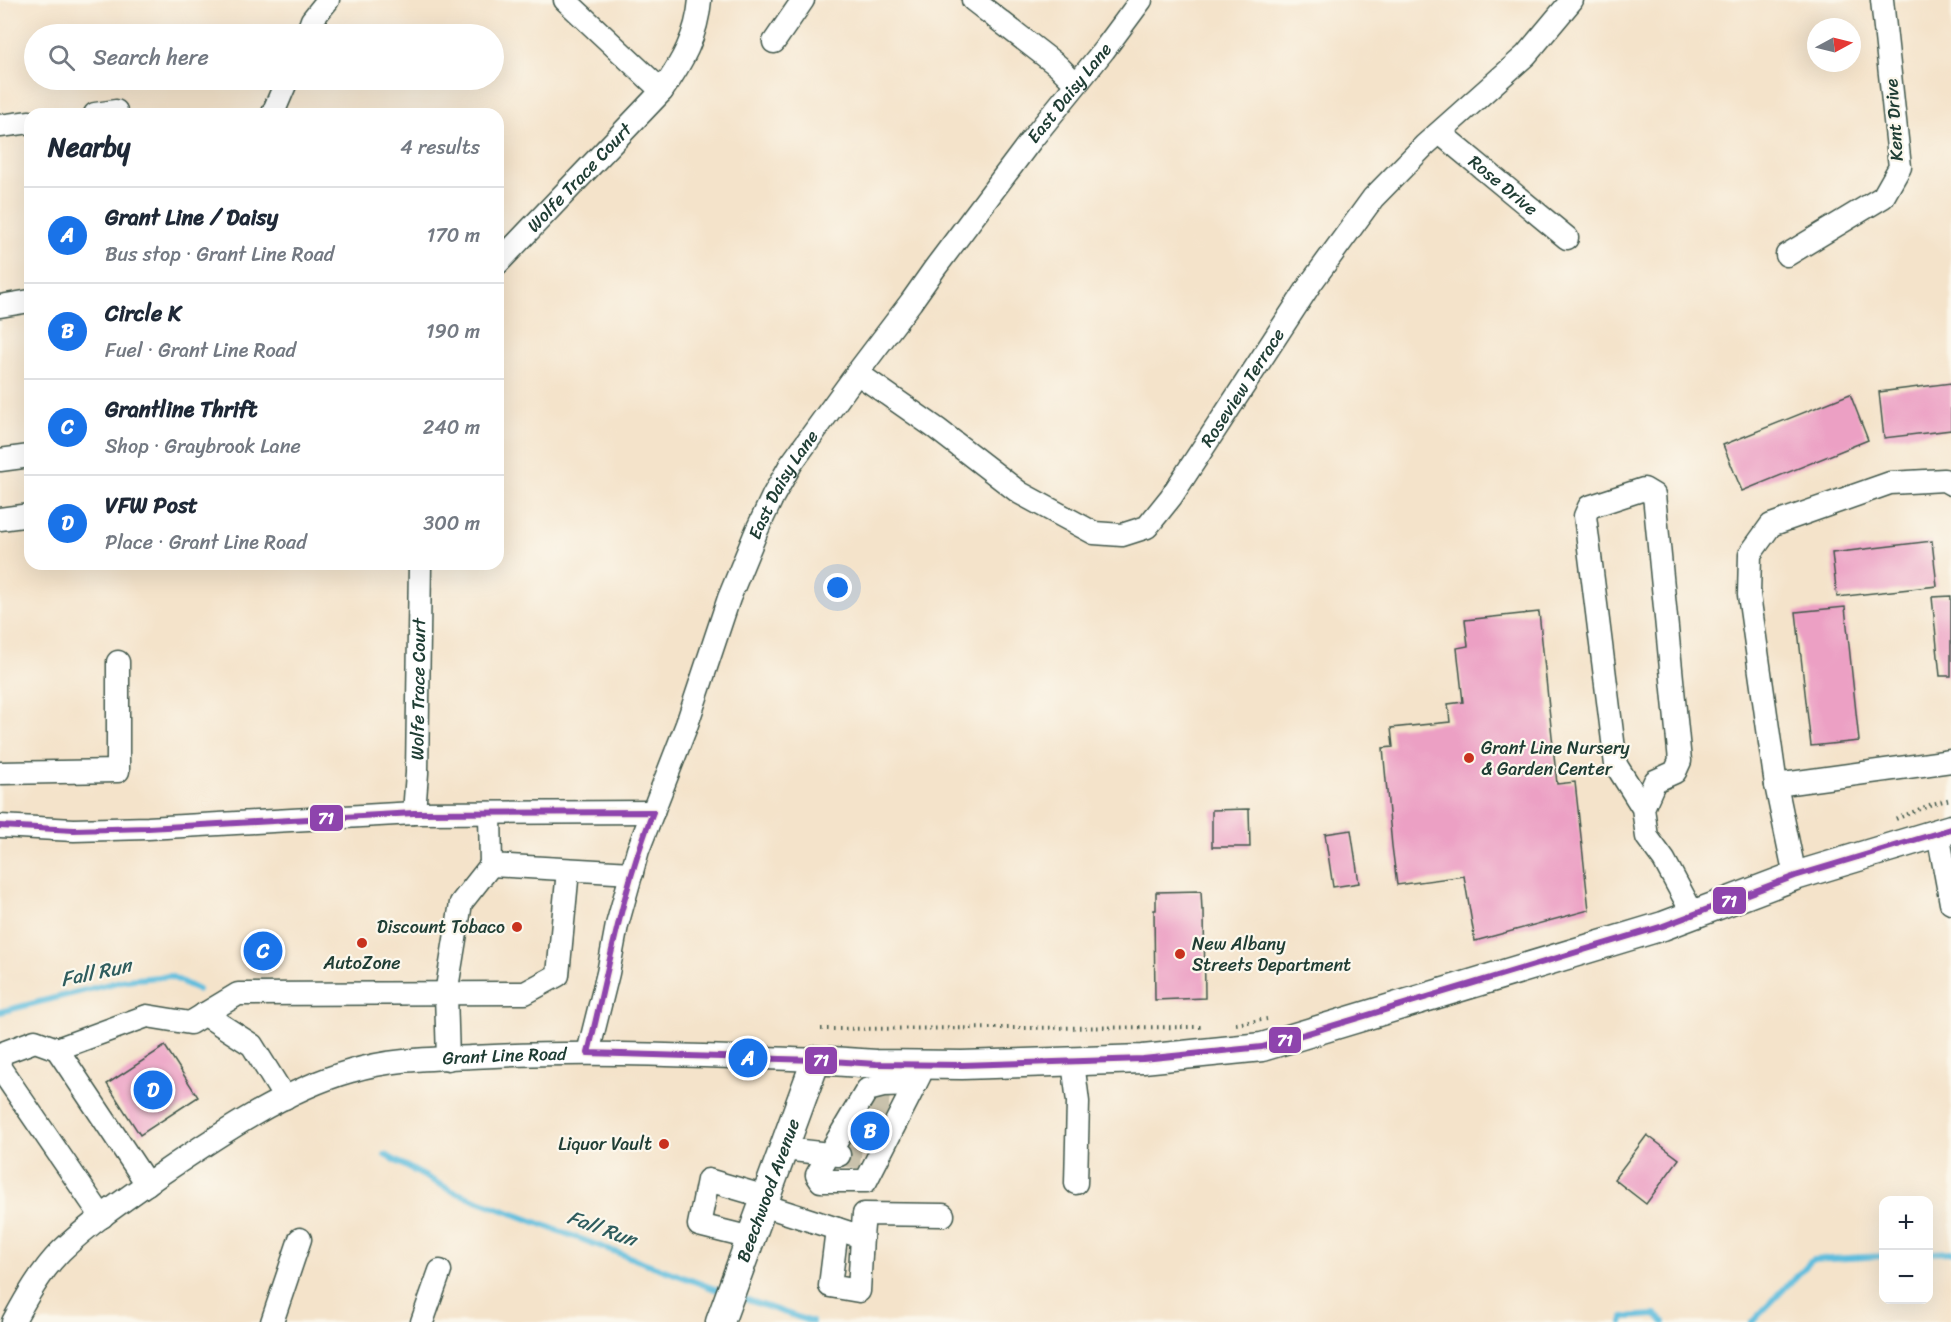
<!DOCTYPE html>
<meta charset="utf-8">
<style>
:root{--surface:#fff;--page:#f6f6f7;--text:#1f2937;--muted:#747a83;--line:#e0e1e3;--accent:#1a73e8}
body{margin:0;font-family:Sriracha,sans-serif;background:var(--page);color:var(--text)}
.controls{position:absolute;right:18px;bottom:18px;display:grid;overflow:hidden;border-radius:12px;box-shadow:0 6px 24px #0002}
.controls button{width:54px;height:54px;display:grid;place-items:center;padding:0;border:0;border-bottom:2px solid var(--line);background:var(--surface);color:var(--text);font:30px sans-serif}
.compass{position:absolute;left:1807px;top:18px;width:54px;height:54px;border-radius:50%;background:var(--surface);box-shadow:0 6px 24px #0002;rotate:83deg}
.you{position:absolute;left:838px;top:588px;width:21px;height:21px;margin:-15px;border:4px solid #fff;border-radius:50%;background:#1a73e8;box-shadow:0 0 0 9px #1a73e833}
.badge{display:grid;place-items:center;width:39px;height:39px;border-radius:50%;background:var(--accent);color:#fff;font-size:20px;font-weight:700}
.pin{position:absolute;translate:-50% -50%;border:3px solid #fff;box-shadow:0 2px 6px #0006}
.list{margin:0;padding:0;list-style:none}
h2{display:flex;justify-content:space-between;align-items:center;height:78px;margin:0;padding:0 24px;font-size:26px}
h2 small{font-size:20px;font-weight:400;color:var(--muted)}
.list li{display:grid;grid-template-columns:39px 1fr auto;gap:18px;align-items:center;box-sizing:border-box;height:96px;padding:0 24px;border-top:2px solid var(--line)}
.list b{display:block;font-size:22px;white-space:nowrap}
.list p{margin:0;font-size:20px;white-space:nowrap;color:var(--muted)}
.list em{font-size:20px;font-style:normal;color:var(--muted)}
.icon{flex:none;width:33px;height:33px;fill:none;stroke:currentColor;stroke-width:2;stroke-linecap:round;stroke-linejoin:round}
.map{position:relative;flex:none;width:1951px;height:1322px;overflow:hidden}
.search{position:absolute;background:var(--surface);box-shadow:0 6px 24px #0002;left:24px;top:24px;width:480px;height:66px;display:flex;align-items:center;gap:15px;box-sizing:border-box;padding:0 21px;border-radius:33px;color:var(--muted);font-size:22px}
.panel{position:absolute;background:var(--surface);box-shadow:0 6px 24px #0002;left:24px;top:108px;width:480px;height:462px;border-radius:18px}
.map>svg:first-child{display:block}
.lines{fill:none;stroke-linecap:round;stroke-linejoin:round}
.stream{stroke:#5fbddd;stroke-width:6}
.building{fill:#eca0c4}
.minor-tunnel{stroke:#c9c2ac;stroke-width:22;stroke-dasharray:22 11;stroke-linecap:butt}
.minor-casing{stroke:#3f564a;stroke-width:25}
.major-casing{stroke:#3f564a;stroke-width:31}
.path{stroke:#3f564a;stroke-width:4;stroke-dasharray:1.5 4.5;stroke-linecap:butt}
.minor{stroke:#fff;stroke-width:22}
.major{stroke:#fff;stroke-width:28}
.bus-1-casing{stroke:#fbf7ec;stroke-width:10}
.bus-1{stroke:#8e44ad;stroke-width:6}
.poi-dot{fill:#c8321e;stroke:#fbf7ec;stroke-width:2}
.labels{text-anchor:middle;stroke-width:4.5;stroke-linejoin:round;paint-order:stroke}
.street-label{font-size:18px;fill:#1f3d34;stroke:#fbf7ec}
.poi-label{font-size:18px;fill:#1f3d34;stroke:#fbf7ec;text-anchor:start}
.water-label{font-size:20px;font-style:italic;fill:#2f5d5e;stroke:#fbf7ec}
.line-badge{stroke:#fbf7ec;stroke-width:2}
.badge-label{font-size:16px;text-anchor:middle;font-weight:bold;fill:#fff}
</style>
<div class="map">
<svg width="1951" height="1322" viewBox="0 0 1951 1322">
<rect width="100%" height="100%" fill="#fbf7ec"/>
<filter id="ink" filterUnits="userSpaceOnUse"><feTurbulence type="fractalNoise" baseFrequency=".0167" numOctaves="2"/><feDisplacementMap in="SourceGraphic" scale="12" xChannelSelector="R" yChannelSelector="G"/><feConvolveMatrix kernelMatrix="1 2 1 2 8 2 1 2 1" color-interpolation-filters="sRGB"/></filter>
<filter id="wash" filterUnits="userSpaceOnUse"><feTurbulence type="fractalNoise" baseFrequency=".008" numOctaves="4" result="noise"/><feDisplacementMap in="SourceGraphic" scale="24" xChannelSelector="R" yChannelSelector="G"/><feGaussianBlur stdDeviation="1.35" result="paint"/><feColorMatrix in="noise" values="0 0 0 0 0 0 0 0 0 0 0 0 0 0 0 0 0 1.4 0 .05"/><feComposite in="paint" operator="in"/></filter>
<g filter="url(#wash)">
<rect width="100%" height="100%" fill="#f4e3ca"/>
<g class="lines">
<path class="stream" d="M 0,1012 L 125,980 L 170,976 L 198,990
M 385,1155 L 452,1191 L 723,1292
M 1928,1253 L 1951,1252
M 736,1296 L 812,1322
M 1622,1322 L 1624,1317 L 1656,1315 L 1664,1322
M 1752,1322 L 1812,1260 L 1884,1256"/>
</g>
<g id="blocks">
<path class="building" d="M 1951,383 L 1951,430 L 1884,438 L 1879,392 Z
M 1850,394 L 1868,440 L 1742,491 L 1723,445 Z
M 1932,541 L 1937,586 L 1837,597 L 1832,553 Z
M 1951,596 L 1951,676 L 1940,676 L 1932,597 Z
M 1845,607 L 1859,741 L 1811,746 L 1796,612 Z
M 1539,612 L 1557,784 L 1575,782 L 1589,910 L 1475,941 L 1464,876 L 1397,885 L 1392,846 L 1383,748 L 1393,747 L 1391,728 L 1450,722 L 1448,704 L 1463,702 L 1457,648 L 1468,646 L 1465,620 Z
M 1249,809 L 1250,847 L 1212,847 L 1212,810 Z
M 1351,830 L 1359,883 L 1333,887 L 1325,834 Z
M 1201,891 L 1202,910 L 1204,910 L 1205,998 L 1155,1000 L 1154,910 L 1156,910 L 1156,892 Z
M 165,1046 L 198,1097 L 140,1135 L 107,1084 Z
M 1647,1135 L 1679,1159 L 1646,1204 L 1614,1179 Z"/>
</g>
</g>
<g filter="url(#ink)">
<use href="#blocks" fill-opacity="0" stroke="#3f564a" stroke-width="1.5"/>
<g class="lines">
<path class="minor-tunnel" d="M 867,1105 L 897,1107
M 850,1133 L 881,1137
M 839,1155 L 867,1158"/>
<g class="minor-casing">
<g id="minor">
<path d="M 565,0 L 662,91"/>
<path d="M 973,0 L 1058,66 L 1075,83"/>
<path d="M 307,34 L 312,20 L 328,0"/>
<path d="M 774,42 L 803,0"/>
<path d="M 273,113 L 287,80"/>
<path d="M 95,114 L 116,111"/>
<path d="M 0,126 L 30,122"/>
<path id="s1" d="M 1440,133 L 1567,238"/>
<path d="M 1787,255 L 1883,197 L 1900,167 L 1882,0"/>
<path id="s2" d="M 498,263 L 662,91 C 682,62 697,36 700,0"/>
<path d="M 0,306 L 30,301"/>
<path id="s3" d="M 857,373 L 937,429 L 1020,493 L 1094,533 L 1122,535 L 1147,527 L 1171,497 L 1311,283 L 1373,198 L 1425,145 L 1526,55 L 1572,0"/>
<path d="M 0,460 L 30,456"/>
<path d="M 0,519 L 30,515"/>
<path d="M 0,773 L 118,771 L 118,662"/>
<path d="M 1776,785 L 1951,761"/>
<path d="M 1643,808 L 1655,781 L 1675,772 L 1680,761 L 1654,495 L 1644,489 L 1589,507 L 1585,516 L 1616,765 L 1643,808 L 1647,837 L 1664,860 L 1693,914"/>
<path id="s4" d="M 414,813 L 417,773 L 420,564"/>
<path d="M 490,814 L 491,865 L 632,873"/>
<path d="M 0,826 L 74,830 L 148,828 L 414,813 L 653,812"/>
<path d="M 1938,833 L 1951,903"/>
<path d="M 1795,876 L 1776,785 L 1749,595 L 1750,554 L 1771,525 L 1890,483 L 1944,480 L 1951,484"/>
<path d="M 204,1014 L 252,1045 L 285,1098"/>
<path id="s5" d="M 588,1053 L 608,973 L 617,925 L 638,850 L 687,724 L 729,598 L 757,530 L 773,496 L 791,464 L 857,373 L 911,302 L 935,268 L 1032,139 L 1104,50 L 1141,0"/>
<path d="M 448,1059 L 446,994 L 461,903 L 491,865"/>
<path d="M 0,1061 L 0,1054 L 35,1041 L 57,1049"/>
<path d="M 1073,1062 L 1078,1102 L 1076,1183"/>
<path d="M 0,1068 L 102,1217"/>
<path d="M 784,1149 L 829,1154 L 867,1090 L 883,1086 L 915,1085 L 920,1075"/>
<path d="M 839,1155 L 829,1154 L 817,1175 L 821,1181 L 866,1181 L 915,1085"/>
<path d="M 147,1184 L 57,1049 L 147,1016 L 190,1023 L 238,994 L 525,993 L 558,975 L 568,870"/>
<path d="M 763,1205 L 862,1237 L 864,1214 L 943,1215"/>
<path d="M 837,1229 L 830,1286 L 859,1291 L 862,1237"/>
<path d="M 751,1238 L 699,1225 L 708,1180 L 766,1197"/>
<path id="s6" d="M 13,1322 C 26,1298 41,1271 61,1251 C 91,1222 127,1198 161,1174 C 217,1136 286,1089 351,1071 C 390,1059 432,1059 472,1057 C 587,1050 702,1056 816,1060"/>
<path d="M 272,1322 L 300,1239"/>
<path d="M 422,1322 L 440,1271"/>
</g>
</g>
<g class="major-casing">
<g id="major">
<path id="s7" d="M 720,1322 L 816,1060 L 876,1064 L 962,1065 L 1143,1059 L 1262,1047 L 1663,926 L 1795,876 L 1951,829"/>
</g>
</g>
<path class="path" d="M 1896,819 L 1932,804 L 1951,799
M 1236,1024 L 1267,1019
M 821,1029 L 1202,1027"/>
<use href="#minor" class="minor"/>
<use href="#major" class="major"/>
<g class="bus-1-casing">
<path id="bus-1" d="M 0,826 L 74,830 L 148,828 L 414,813 L 653,812
M 588,1053 L 816,1060 L 876,1064 L 962,1065 L 1143,1059 L 1262,1047 L 1663,926 L 1795,876 L 1951,829
M 588,1053 C 608,972 622,890 653,812"/>
</g>
<use href="#bus-1" class="bus-1"/>
</g>
</g>
<g class="poi-dot">
<circle cx="1469" cy="758" r="6"/>
<circle cx="517" cy="927" r="6"/>
<circle cx="362" cy="943" r="6"/>
<circle cx="1180" cy="954" r="6"/>
<circle cx="664" cy="1144" r="6"/>
</g>
<g class="labels">
<g class="street-label">
<text dy="6" stroke="none"><textPath href="#s5" startOffset="1089">East Daisy Lane</textPath></text>
<text transform="translate(1894 120) rotate(-94)" y="6">Kent Drive</text>
<text dy="6" stroke="none"><textPath href="#s2" startOffset="118">Wolfe Trace Court</textPath></text>
<text dy="6" stroke="none"><textPath href="#s1" startOffset="82">Rose Drive</textPath></text>
<text dy="6" stroke="none"><textPath href="#s3" startOffset="510">Roseview Terrace</textPath></text>
<text dy="6" stroke="none"><textPath href="#s5" startOffset="603">East Daisy Lane</textPath></text>
<text dy="6" stroke="none"><textPath href="#s4" startOffset="124">Wolfe Trace Court</textPath></text>
<text dy="6" stroke="none"><textPath href="#s6" startOffset="584">Grant Line Road</textPath></text>
<text dy="6" stroke="none"><textPath href="#s7" startOffset="140">Beechwood Avenue</textPath></text>
</g>
<g class="poi-label">
<text x="1481" y="754">Grant Line Nursery<tspan x="1481" dy="21">&amp; Garden Center</tspan></text>
<text x="505" y="933" text-anchor="end">Discount Tobaco</text>
<text x="1192" y="950">New Albany<tspan x="1192" dy="21">Streets Department</tspan></text>
<text x="362" y="969" text-anchor="middle">AutoZone</text>
<text x="652" y="1150" text-anchor="end">Liquor Vault</text>
</g>
<g class="water-label">
<text transform="translate(96 972) rotate(-12)" y="7">Fall Run</text>
<text transform="translate(602 1228) rotate(20)" y="7">Fall Run</text>
</g>
</g>
<g class="line-badge">
<rect x="309" y="804" width="35" height="28" rx="6" fill="#8e44ad"/>
<rect x="1712" y="886" width="35" height="29" rx="6" fill="#8e44ad"/>
<rect x="1268" y="1026" width="34" height="28" rx="6" fill="#8e44ad"/>
<rect x="804" y="1046" width="34" height="29" rx="6" fill="#8e44ad"/>
</g>
<g class="badge-label">
<text x="326" y="824">71</text>
<text x="1729" y="907">71</text>
<text x="1285" y="1046">71</text>
<text x="821" y="1066">71</text>
</g>
</svg>
<div class="controls">
<button>+</button>
<button>−</button>
</div>
<svg class="compass" viewBox="-18 -18 36 36"><path d="M0-13l5 13h-10z" fill="#e53935"/><path d="M0 13l5-13h-10z" fill="#747a83"/></svg>
<div class="you"></div>
<div class="pin badge" style="left:748px;top:1058px">A</div>
<div class="pin badge" style="left:870px;top:1131px">B</div>
<div class="pin badge" style="left:263px;top:951px">C</div>
<div class="pin badge" style="left:153px;top:1090px">D</div>
<div class="search"><svg class="icon" aria-label="search" viewBox="0 0 24 24"><circle cx="10" cy="10" r="6"/><path d="M15 15l6 6"/></svg>Search here</div>
<section class="panel">
<h2>Nearby<small>4 results</small></h2>
<ul class="list">
<li><span class="badge">A</span><div><b>Grant Line / Daisy</b><p>Bus stop · Grant Line Road</p></div><em>170 m</em></li>
<li><span class="badge">B</span><div><b>Circle K</b><p>Fuel · Grant Line Road</p></div><em>190 m</em></li>
<li><span class="badge">C</span><div><b>Grantline Thrift</b><p>Shop · Graybrook Lane</p></div><em>240 m</em></li>
<li><span class="badge">D</span><div><b>VFW Post</b><p>Place · Grant Line Road</p></div><em>300 m</em></li>
</ul>
</section>
</div>
